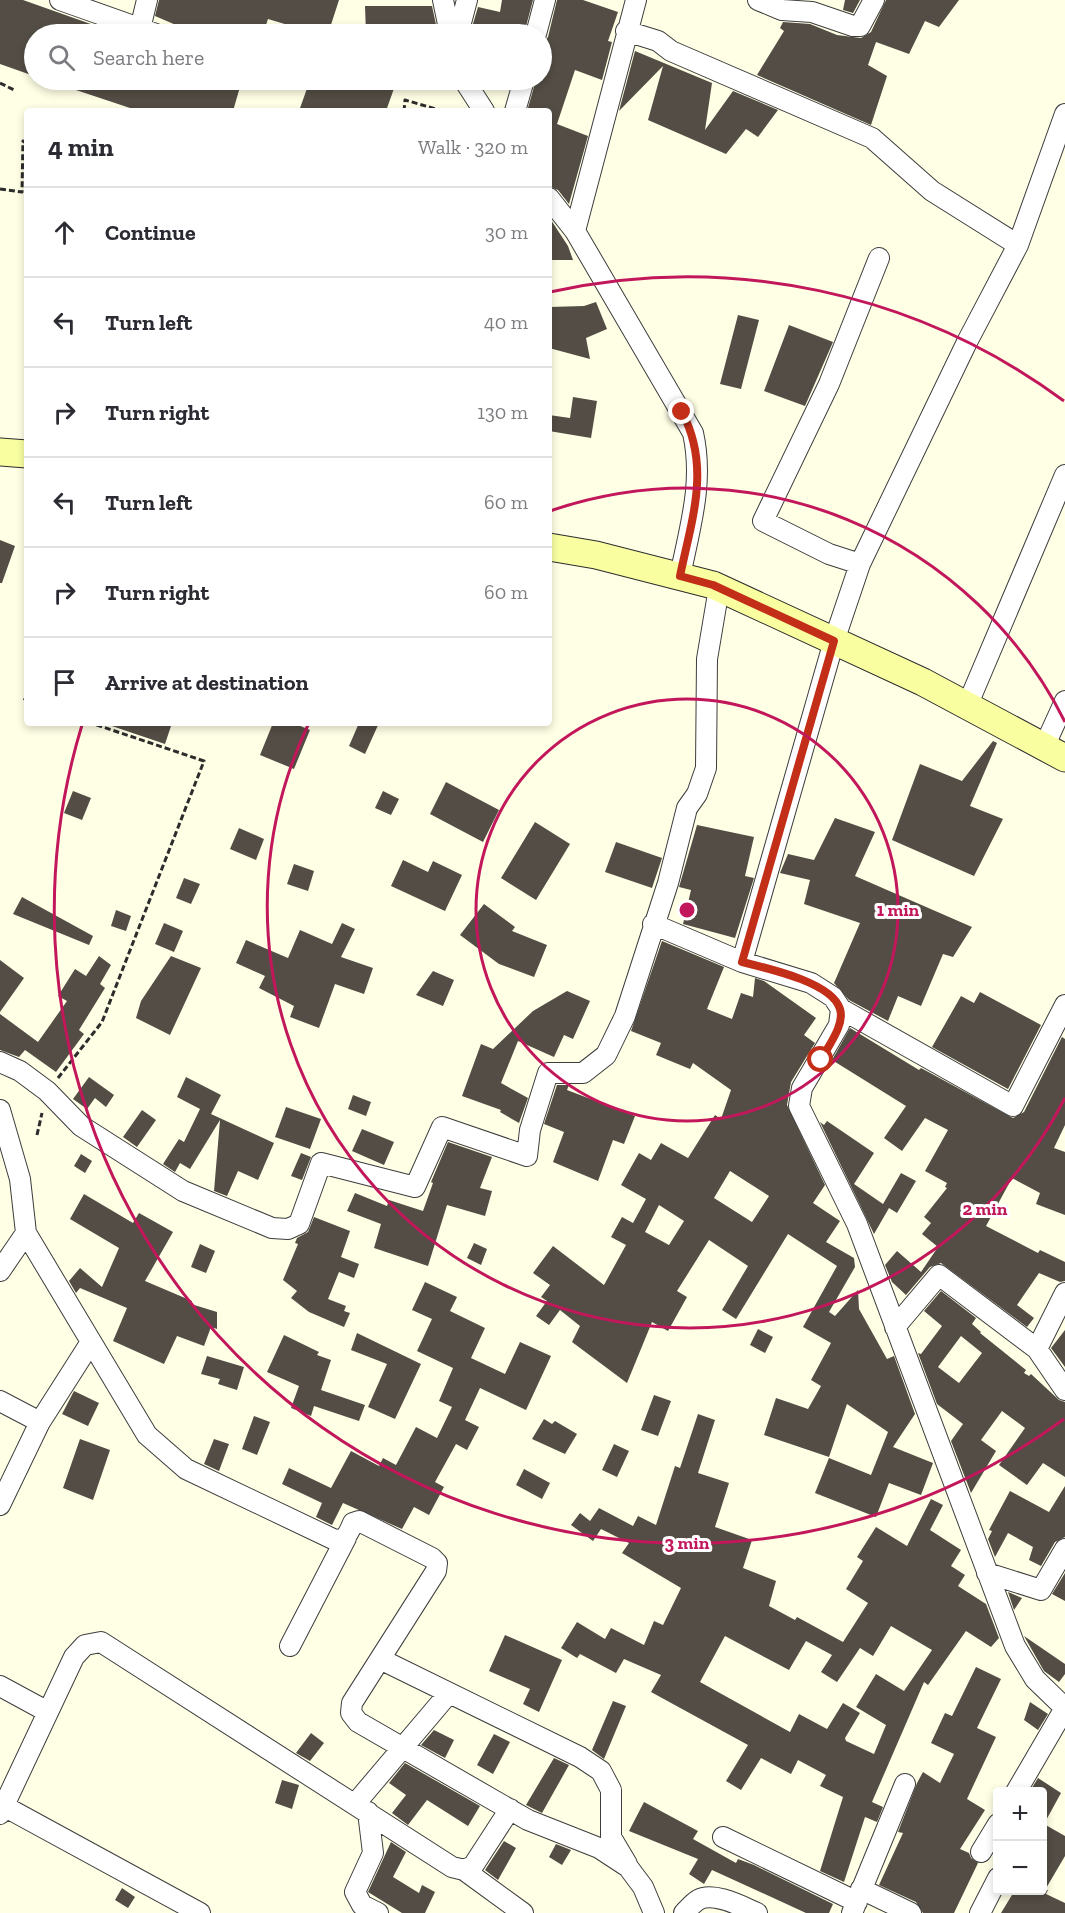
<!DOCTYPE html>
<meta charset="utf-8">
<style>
:root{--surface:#fff;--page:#f2f2f3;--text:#2b2b33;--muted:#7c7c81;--line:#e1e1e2}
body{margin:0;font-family:"Zilla Slab",serif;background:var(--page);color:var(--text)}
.controls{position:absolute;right:18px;bottom:18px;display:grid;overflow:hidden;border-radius:6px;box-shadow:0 3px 9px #0003}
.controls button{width:54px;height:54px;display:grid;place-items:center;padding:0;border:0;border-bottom:2px solid var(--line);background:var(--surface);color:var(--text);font:30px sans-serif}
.stop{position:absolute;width:18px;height:18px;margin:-14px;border:4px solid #c32e18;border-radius:50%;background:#fff}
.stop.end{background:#c32e18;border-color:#fff;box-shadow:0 2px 6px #0008}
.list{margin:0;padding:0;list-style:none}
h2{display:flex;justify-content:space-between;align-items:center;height:78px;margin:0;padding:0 24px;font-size:26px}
h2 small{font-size:20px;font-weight:400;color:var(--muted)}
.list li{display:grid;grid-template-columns:39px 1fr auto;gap:18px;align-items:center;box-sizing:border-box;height:90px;padding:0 24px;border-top:2px solid var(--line)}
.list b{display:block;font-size:22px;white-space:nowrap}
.list em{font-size:20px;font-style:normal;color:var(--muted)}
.icon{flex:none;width:33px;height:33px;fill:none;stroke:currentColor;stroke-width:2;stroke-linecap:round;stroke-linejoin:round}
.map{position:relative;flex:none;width:1065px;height:1913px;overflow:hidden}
.search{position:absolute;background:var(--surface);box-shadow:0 3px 9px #0003;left:24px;top:24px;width:528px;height:66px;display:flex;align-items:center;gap:15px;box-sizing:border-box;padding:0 21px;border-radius:33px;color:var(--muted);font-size:22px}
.panel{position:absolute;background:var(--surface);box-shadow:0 3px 9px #0003;left:24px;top:108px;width:528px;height:618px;border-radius:6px}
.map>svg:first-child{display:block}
.building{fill:#534d45;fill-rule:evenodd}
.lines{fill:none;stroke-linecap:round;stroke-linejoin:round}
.street-casing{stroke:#3d3d3d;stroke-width:22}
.secondary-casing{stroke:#2c2c2c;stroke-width:29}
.path{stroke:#2c2c2c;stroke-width:3;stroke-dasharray:6 3;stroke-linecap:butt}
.street{stroke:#fff;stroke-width:20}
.secondary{stroke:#f9ffa1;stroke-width:27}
.route{stroke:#c32e18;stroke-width:8}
.ring{fill:none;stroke:#c2185b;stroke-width:3}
.centre{fill:#c2185b;stroke:#fff;stroke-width:3}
.ring-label{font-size:18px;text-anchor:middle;font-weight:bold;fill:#c2185b;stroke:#fff;stroke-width:6;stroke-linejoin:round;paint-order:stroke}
</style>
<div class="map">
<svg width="1065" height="1913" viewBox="0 0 1065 1913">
<rect width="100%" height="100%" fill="#ffffe6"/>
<path class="building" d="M 0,0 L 23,0 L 119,34 L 34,34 L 34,76 L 0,64 Z
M 159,0 L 339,0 L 328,34 L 318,34 L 268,19 L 263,34 L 197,34 L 155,16 Z
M 502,0 L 533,0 L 524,34 L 470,34 L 478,7 L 500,12 Z
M 557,0 L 583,0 L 618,12 L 608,41 L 612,42 L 602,80 L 575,70 L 557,124 L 588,136 L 569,204 L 558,190 L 549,186 L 549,111 L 527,111 L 536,80 L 542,80 L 542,44 L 548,37 Z
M 845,0 L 860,0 L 853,13 L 843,10 Z
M 886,0 L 959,0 L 939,27 L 925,21 L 909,54 L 876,42 L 868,65 L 887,76 L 871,125 L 757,75 L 784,31 L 780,28 L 783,22 L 810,24 L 837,35 L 861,38 L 871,32 Z
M 365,6 L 432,6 L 438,34 L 366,34 Z
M 635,51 L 712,83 L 705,130 L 733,91 L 778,110 L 758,137 L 746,129 L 726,154 L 648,120 L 663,66 L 619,111 Z
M 53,80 L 242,80 L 233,111 L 139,111 L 52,82 Z
M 310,80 L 397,80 L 386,111 L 299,111 Z
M 549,217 L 568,246 L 573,260 L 549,260 Z
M 596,302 L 607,329 L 586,338 L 590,359 L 549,348 L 549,307 L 584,306 Z
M 738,315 L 759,320 L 741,389 L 720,384 Z
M 789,325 L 833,342 L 805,406 L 764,391 Z
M 573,397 L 597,401 L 591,438 L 549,431 L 549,415 L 570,418 Z
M 0,540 L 15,546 L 2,583 L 0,583 Z
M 110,723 L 172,723 L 165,744 L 109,725 Z
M 273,723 L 293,723 L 310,730 L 294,769 L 260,755 Z
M 359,723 L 379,723 L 365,754 L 349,746 Z
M 993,741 L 997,743 L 970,806 L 1003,819 L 974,876 L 892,840 L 920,764 L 962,781 Z
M 446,782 L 499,810 L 483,842 L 430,814 Z
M 73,791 L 91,798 L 82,820 L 64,813 Z
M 383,791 L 399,799 L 391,815 L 375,808 Z
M 835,818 L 875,832 L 855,876 L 972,927 L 953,957 L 943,954 L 921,1006 L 898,996 L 888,1021 L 849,1000 L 834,983 L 860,923 L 804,904 L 810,880 L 780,873 L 788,854 L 814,860 Z
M 535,822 L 570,844 L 536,900 L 501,878 Z
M 697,825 L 754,837 L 745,876 L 754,878 L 735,938 L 683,924 L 691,890 L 679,887 Z
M 239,828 L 264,839 L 256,860 L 230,849 Z
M 616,842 L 662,858 L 652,888 L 605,872 Z
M 403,860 L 428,872 L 433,861 L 462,875 L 445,911 L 391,886 Z
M 294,864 L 314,871 L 308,891 L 287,884 Z
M 184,878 L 200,884 L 191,904 L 176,898 Z
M 22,897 L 93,936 L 89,945 L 13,914 Z
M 484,904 L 515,927 L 512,931 L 547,945 L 534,977 L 499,964 L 460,935 Z
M 116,910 L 131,916 L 126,931 L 111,926 Z
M 164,923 L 183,931 L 174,952 L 155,944 Z
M 342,923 L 355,929 L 341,957 L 373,968 L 364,994 L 335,984 L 319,1028 L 290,1017 L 294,1006 L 259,988 L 265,976 L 236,963 L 246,940 L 288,958 L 300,930 L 332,944 Z
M 662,941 L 724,967 L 707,1009 L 732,1019 L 741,993 L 753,997 L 755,978 L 764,981 L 816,1018 L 804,1035 L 815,1043 L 791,1082 L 787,1105 L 825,1185 L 813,1203 L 840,1221 L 826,1242 L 854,1258 L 855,1267 L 829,1312 L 835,1316 L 858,1290 L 859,1309 L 887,1359 L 894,1356 L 915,1414 L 893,1447 L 933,1463 L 921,1495 L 889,1483 L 876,1517 L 815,1493 L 829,1458 L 871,1475 L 888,1432 L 847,1404 L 829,1457 L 764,1435 L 776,1398 L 808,1409 L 821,1386 L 811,1380 L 831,1343 L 803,1327 L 837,1266 L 788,1234 L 736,1319 L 722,1310 L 748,1266 L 709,1240 L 677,1291 L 687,1297 L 668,1331 L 652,1322 L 627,1383 L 572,1342 L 580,1326 L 560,1310 L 549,1325 L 536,1316 L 547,1301 L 541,1297 L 550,1285 L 533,1273 L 553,1246 L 604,1285 L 626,1245 L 611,1237 L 622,1217 L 633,1223 L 646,1199 L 621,1185 L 639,1153 L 651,1160 L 661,1143 L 688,1158 L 715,1115 L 721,1119 L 731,1090 L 693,1063 L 690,1069 L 656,1055 L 661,1043 L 631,1031 ZM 730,1171 L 769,1196 L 752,1222 L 714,1198 ZM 659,1205 L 684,1221 L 669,1245 L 645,1232 Z
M 99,956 L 111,965 L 100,984 L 105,988 L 79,1030 L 84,1034 L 56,1072 L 25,1050 L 19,1057 L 0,1050 L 0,1014 L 38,1042 L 67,1001 L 58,996 L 75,969 L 86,976 Z
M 171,956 L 201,968 L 170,1035 L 136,1018 L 141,1001 Z
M 0,960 L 24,978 L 0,1012 Z
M 433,971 L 454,980 L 443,1006 L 416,995 Z
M 567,991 L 590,1001 L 573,1039 L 564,1035 L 554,1057 L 518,1041 L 501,1083 L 528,1098 L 519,1123 L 500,1112 L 501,1110 L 462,1096 L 481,1044 L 493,1049 L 533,1011 Z
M 980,992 L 1041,1025 L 1008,1089 L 932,1047 L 961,996 L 974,1003 Z
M 850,1028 L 919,1070 L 921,1068 L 1013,1118 L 1024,1112 L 1062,1037 L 1065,1039 L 1065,1125 L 1054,1148 L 1065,1152 L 1065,1215 L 1036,1204 L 1040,1193 L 1012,1178 L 986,1226 L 1038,1253 L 1040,1250 L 1065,1262 L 1065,1281 L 1060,1282 L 1039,1273 L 1017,1305 L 1034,1318 L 1027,1327 L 941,1263 L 930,1267 L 906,1295 L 892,1282 L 885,1265 L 897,1251 L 921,1272 L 938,1247 L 922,1234 L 931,1223 L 924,1217 L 947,1188 L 945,1187 L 947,1183 L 925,1171 L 948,1130 L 925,1118 L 902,1151 L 884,1138 L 906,1106 L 832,1060 Z
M 89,1077 L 114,1095 L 106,1107 L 95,1098 L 87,1109 L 73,1099 Z
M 186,1077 L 221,1095 L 211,1114 L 274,1143 L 258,1180 L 238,1171 L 227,1196 L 214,1191 L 220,1120 L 190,1169 L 180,1163 L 175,1172 L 163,1164 L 179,1139 L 184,1142 L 200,1109 L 177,1097 Z
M 557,1085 L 569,1085 L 567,1090 L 635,1116 L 624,1144 L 613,1140 L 598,1181 L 553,1162 L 564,1132 L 544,1124 Z
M 353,1095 L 371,1102 L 366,1116 L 348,1109 Z
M 286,1107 L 321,1119 L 310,1149 L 275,1137 Z
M 142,1110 L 156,1120 L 137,1147 L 123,1137 Z
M 827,1121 L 874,1153 L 854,1184 L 883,1204 L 901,1173 L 916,1181 L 897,1213 L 889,1208 L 874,1234 L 820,1122 L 824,1125 Z
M 362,1129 L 394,1142 L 384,1165 L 352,1151 Z
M 448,1142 L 492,1157 L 480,1188 L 492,1191 L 485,1216 L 447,1205 L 428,1266 L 374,1248 L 381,1224 L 347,1211 L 355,1193 L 387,1206 L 389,1200 L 423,1211 L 433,1183 L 431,1182 Z
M 301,1153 L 311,1157 L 302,1180 L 291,1176 Z
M 81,1154 L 92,1161 L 85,1173 L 74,1166 Z
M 84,1194 L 133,1223 L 139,1213 L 173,1232 L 145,1281 L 192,1301 L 191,1304 L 217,1312 L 217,1329 L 211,1327 L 204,1346 L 177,1336 L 164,1364 L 113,1341 L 127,1308 L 80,1288 L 76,1293 L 69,1281 L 80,1268 L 102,1287 L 119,1248 L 70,1219 Z
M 314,1217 L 350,1231 L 341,1257 L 359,1264 L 354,1278 L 339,1272 L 328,1299 L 346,1306 L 344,1311 L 350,1313 L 344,1327 L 309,1312 L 291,1298 L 297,1291 L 283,1280 L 298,1244 L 295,1243 L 297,1238 L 308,1232 Z
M 474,1243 L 487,1249 L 481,1265 L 467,1258 Z
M 200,1244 L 215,1251 L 206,1273 L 191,1267 Z
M 425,1282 L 457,1297 L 450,1311 L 485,1328 L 471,1358 L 505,1374 L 520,1342 L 551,1356 L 526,1410 L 480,1388 L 465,1420 L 479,1427 L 467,1450 L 456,1444 L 435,1482 L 444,1487 L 429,1515 L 414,1507 L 402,1529 L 343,1503 L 332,1525 L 316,1517 L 322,1503 L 282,1484 L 289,1468 L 331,1488 L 351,1451 L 379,1466 L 383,1458 L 396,1465 L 416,1427 L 437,1438 L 452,1407 L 439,1401 L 453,1368 L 417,1351 L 432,1319 L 412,1310 Z
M 941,1291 L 976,1318 L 972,1324 L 981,1332 L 980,1333 L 1026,1370 L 1024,1373 L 1029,1376 L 1031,1374 L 1059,1400 L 1065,1402 L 1065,1477 L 1043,1463 L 1027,1485 L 999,1465 L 1025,1428 L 1002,1411 L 981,1440 L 996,1451 L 971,1493 L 951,1441 L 963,1424 L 937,1404 L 918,1353 L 921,1354 L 942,1326 L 924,1311 ZM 961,1336 L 982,1353 L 959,1383 L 938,1367 Z
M 758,1329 L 773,1337 L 765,1353 L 750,1345 Z
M 1065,1330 L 1065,1367 L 1051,1348 Z
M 357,1333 L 421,1364 L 395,1419 L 368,1407 L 387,1364 L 351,1350 Z
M 284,1335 L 319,1352 L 317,1355 L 331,1360 L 321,1390 L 365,1405 L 359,1421 L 314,1406 L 311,1416 L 291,1408 L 299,1386 L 267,1372 Z
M 207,1356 L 244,1367 L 237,1390 L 218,1384 L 220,1379 L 201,1374 Z
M 74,1391 L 99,1403 L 88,1426 L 62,1414 Z
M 654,1395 L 671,1401 L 658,1436 L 641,1430 Z
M 698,1414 L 715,1420 L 698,1473 L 729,1483 L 715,1527 L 752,1540 L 743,1568 L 776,1581 L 769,1606 L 795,1620 L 797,1617 L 843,1642 L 868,1603 L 846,1589 L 863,1561 L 857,1557 L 876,1527 L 907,1546 L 931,1499 L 943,1505 L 930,1530 L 961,1550 L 951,1566 L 965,1575 L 958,1586 L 986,1604 L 999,1638 L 991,1647 L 966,1631 L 928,1685 L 924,1682 L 872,1802 L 883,1807 L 877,1822 L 865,1817 L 844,1882 L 820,1871 L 843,1797 L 820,1786 L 826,1775 L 798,1760 L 791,1774 L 761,1758 L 741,1790 L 726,1781 L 748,1745 L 651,1692 L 661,1675 L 624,1659 L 616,1673 L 580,1654 L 577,1658 L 561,1648 L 577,1622 L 605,1639 L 611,1628 L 644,1645 L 654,1621 L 663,1625 L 681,1588 L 622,1553 L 629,1543 L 601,1529 L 593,1541 L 571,1525 L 580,1513 L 590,1521 L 599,1508 L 633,1526 L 638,1516 L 656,1525 L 675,1466 L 680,1468 ZM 891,1626 L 932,1650 L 904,1691 L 876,1674 L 856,1707 L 886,1725 L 874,1754 L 846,1741 L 845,1738 L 860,1713 L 843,1703 L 827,1729 L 799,1714 L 790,1732 L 700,1682 L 725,1636 L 789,1670 L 806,1641 L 832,1655 L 821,1672 L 837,1682 L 860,1648 L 873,1656 Z
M 254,1416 L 270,1422 L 257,1455 L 242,1449 Z
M 544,1419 L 552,1424 L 555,1421 L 577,1434 L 565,1454 L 532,1439 Z
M 80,1439 L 110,1450 L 93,1500 L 63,1488 Z
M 214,1439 L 229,1444 L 219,1471 L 204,1464 Z
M 614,1444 L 629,1451 L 617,1477 L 602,1470 Z
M 524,1469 L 550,1483 L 542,1499 L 516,1485 Z
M 1065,1486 L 1065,1537 L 1055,1542 L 1041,1566 L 1029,1560 L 1033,1547 L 1008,1533 L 995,1557 L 988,1539 L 992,1531 L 989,1530 L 1010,1491 L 1049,1512 Z
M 1065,1573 L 1065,1601 L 1052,1594 Z
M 1008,1592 L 1022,1598 L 1014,1610 Z
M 505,1635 L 562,1660 L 539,1712 L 523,1704 L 530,1689 L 489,1671 Z
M 1024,1636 L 1065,1664 L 1065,1674 L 1059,1682 L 1044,1671 Z
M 976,1667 L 1001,1679 L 977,1728 L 996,1737 L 967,1799 L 985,1810 L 960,1849 L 969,1853 L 971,1858 L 978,1863 L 954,1913 L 923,1913 L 916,1902 L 879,1885 L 903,1833 L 898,1832 L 917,1783 L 923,1772 L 940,1783 L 954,1754 L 931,1743 L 945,1713 L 952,1716 Z
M 613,1701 L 626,1706 L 604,1759 L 592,1750 Z
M 1030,1702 L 1048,1714 L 1038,1730 L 1024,1720 Z
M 434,1730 L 454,1740 L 445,1758 L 421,1745 Z
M 311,1733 L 324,1743 L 310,1761 L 296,1753 Z
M 494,1734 L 510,1742 L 493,1774 L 477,1765 Z
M 554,1758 L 569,1765 L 542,1813 L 526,1805 Z
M 405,1763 L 480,1806 L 468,1826 L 427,1800 L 408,1825 L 392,1813 L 406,1795 L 389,1783 Z
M 1038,1778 L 1061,1793 L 1044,1824 L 1065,1836 L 1065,1856 L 1045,1890 L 1048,1890 L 1046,1894 L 1065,1903 L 1065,1913 L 1001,1913 L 1015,1890 L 1042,1890 L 1042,1791 L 1030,1791 Z
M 282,1780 L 299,1785 L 292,1809 L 275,1803 Z
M 644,1802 L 698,1831 L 693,1839 L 736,1863 L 738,1859 L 754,1865 L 833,1904 L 829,1913 L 806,1913 L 712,1870 L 704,1884 L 689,1874 L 698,1859 L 629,1831 Z
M 504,1841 L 516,1848 L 498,1880 L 485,1870 Z
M 391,1842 L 406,1852 L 393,1877 L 419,1893 L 422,1885 L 435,1892 L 425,1913 L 402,1913 L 368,1892 Z
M 556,1844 L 571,1850 L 562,1865 L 549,1857 Z
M 122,1888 L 135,1897 L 128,1908 L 115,1900 Z"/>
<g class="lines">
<g class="street-casing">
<path id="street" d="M 60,0 L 156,34
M 443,0 L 450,34
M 758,0 L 782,10 L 812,12 L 853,26 L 860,26 L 874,0
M 140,29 L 147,0
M 626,31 L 658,41 L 671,51 L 872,138 L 932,191 L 1018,245
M 458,34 L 467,0
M 536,34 L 545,0
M 464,80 L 484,111
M 515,111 L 524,80
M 549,198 L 575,231 L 693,433 C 704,482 690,527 680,576
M 575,231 L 636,0
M 860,564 L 829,554 L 763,521 L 829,384 L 879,258
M 967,706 L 1065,475
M 1044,747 L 1065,701
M 653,924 L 742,962 L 811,983 L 833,997 L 841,1009 L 839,1025 L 802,1088 L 799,1106 L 857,1224 L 1015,1646 L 1035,1679 L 1065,1708
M 742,962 L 834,641 L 860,564 L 967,342 L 1018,245 L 1065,114
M 841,1009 L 1013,1106 L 1065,1005
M 0,1062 L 20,1071 L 47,1091 L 81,1126 L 183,1191 L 272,1228 L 288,1229 L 299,1224 L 321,1163 L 415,1187 L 442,1127 L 527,1156 L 530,1130 L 548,1073 L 583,1073 L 606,1055 L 625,1016 L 668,883 L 687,808 L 697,794 L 706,768 L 707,659 L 719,588
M 0,1110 L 20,1179 L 26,1233 L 147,1435 L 186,1469 L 333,1539 C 346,1542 348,1534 353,1523 L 359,1521 L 432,1558 L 437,1563 L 436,1571 L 352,1703 L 351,1713 L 358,1722 L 528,1820 L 599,1848 L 628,1867 L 643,1887 L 654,1913
M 0,1271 L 26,1233
M 895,1327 L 939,1275 L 1037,1349 L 1065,1390
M 1037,1349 L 1065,1293
M 0,1401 L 40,1422
M 0,1505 L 40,1422 L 91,1342
M 987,1573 L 1041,1590 L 1065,1549
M 290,1646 L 346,1538
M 380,1659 L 580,1757 L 601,1771 L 611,1790 L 611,1837 L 627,1864
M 0,1686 L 48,1712
M 1016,1792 L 1065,1708
M 0,1804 L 200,1913
M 355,1804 L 449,1693
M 368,1812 L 373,1853 L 355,1892 L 362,1905 L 378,1913
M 0,1814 L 74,1657 L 85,1645 L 101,1642 L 452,1867 L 464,1870 L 473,1866 L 510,1809
M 723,1837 L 857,1902
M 981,1852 L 998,1824
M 464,1870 L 523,1913
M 861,1889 L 911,1913
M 684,1913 C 688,1909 693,1903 698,1900 C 714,1891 743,1907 757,1913
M 852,1913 L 905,1784
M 980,1913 L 998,1878"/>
</g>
<g class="secondary-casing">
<path id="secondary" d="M 0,452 L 27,454
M 549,547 L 596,555 L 713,585 L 923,682 L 1065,758"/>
</g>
<path class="path" d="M 0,83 L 14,90
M 404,111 L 405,100 L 443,111
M 0,189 L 22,192 L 23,141 L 27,144
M 27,695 L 24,701 L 27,702
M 58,1078 L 102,1022 L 204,761 L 91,723
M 37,1135 L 42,1113"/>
<use href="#street" class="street"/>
<use href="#secondary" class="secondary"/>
</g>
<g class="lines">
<path class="route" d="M 682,412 C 711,467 692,518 680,576 L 713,585 L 834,641 L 742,962 C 766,968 832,982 840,1009 C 845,1025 828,1046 821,1060"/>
</g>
<g class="ring">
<circle cx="687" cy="910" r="211"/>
<path d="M1065 1098A422 422 0 0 1 308 725M550 511A422 422 0 0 1 1065 722"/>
<path d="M1064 1419A633 633 0 0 1 82 725M550 292A633 633 0 0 1 1064 401"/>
</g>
<circle cx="687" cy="910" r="9" class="centre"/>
<g class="ring-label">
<text x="898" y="916">1 min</text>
<text x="985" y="1215">2 min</text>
<text x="687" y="1549">3 min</text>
</g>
</svg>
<div class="controls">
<button>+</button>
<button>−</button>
</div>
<div class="stop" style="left:821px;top:1060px"></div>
<div class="stop end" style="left:682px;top:412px"></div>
<div class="search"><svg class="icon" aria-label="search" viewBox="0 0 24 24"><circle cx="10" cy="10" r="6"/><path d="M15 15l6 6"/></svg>Search here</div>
<section class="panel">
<h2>4 min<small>Walk · 320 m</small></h2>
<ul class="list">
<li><svg class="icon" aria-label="ahead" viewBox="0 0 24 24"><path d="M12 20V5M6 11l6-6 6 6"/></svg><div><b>Continue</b></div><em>30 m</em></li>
<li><svg class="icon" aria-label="left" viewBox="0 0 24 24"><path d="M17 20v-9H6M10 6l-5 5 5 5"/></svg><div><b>Turn left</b></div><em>40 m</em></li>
<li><svg class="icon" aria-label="right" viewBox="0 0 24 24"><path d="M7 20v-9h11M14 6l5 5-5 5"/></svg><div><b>Turn right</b></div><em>130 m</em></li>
<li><svg class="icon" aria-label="left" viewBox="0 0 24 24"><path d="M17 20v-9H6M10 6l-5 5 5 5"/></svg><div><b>Turn left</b></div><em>60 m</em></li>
<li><svg class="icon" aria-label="right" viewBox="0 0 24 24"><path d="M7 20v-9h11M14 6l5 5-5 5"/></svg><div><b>Turn right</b></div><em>60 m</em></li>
<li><svg class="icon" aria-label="arrive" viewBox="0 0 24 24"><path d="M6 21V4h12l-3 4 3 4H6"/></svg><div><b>Arrive at destination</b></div></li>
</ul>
</section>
</div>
